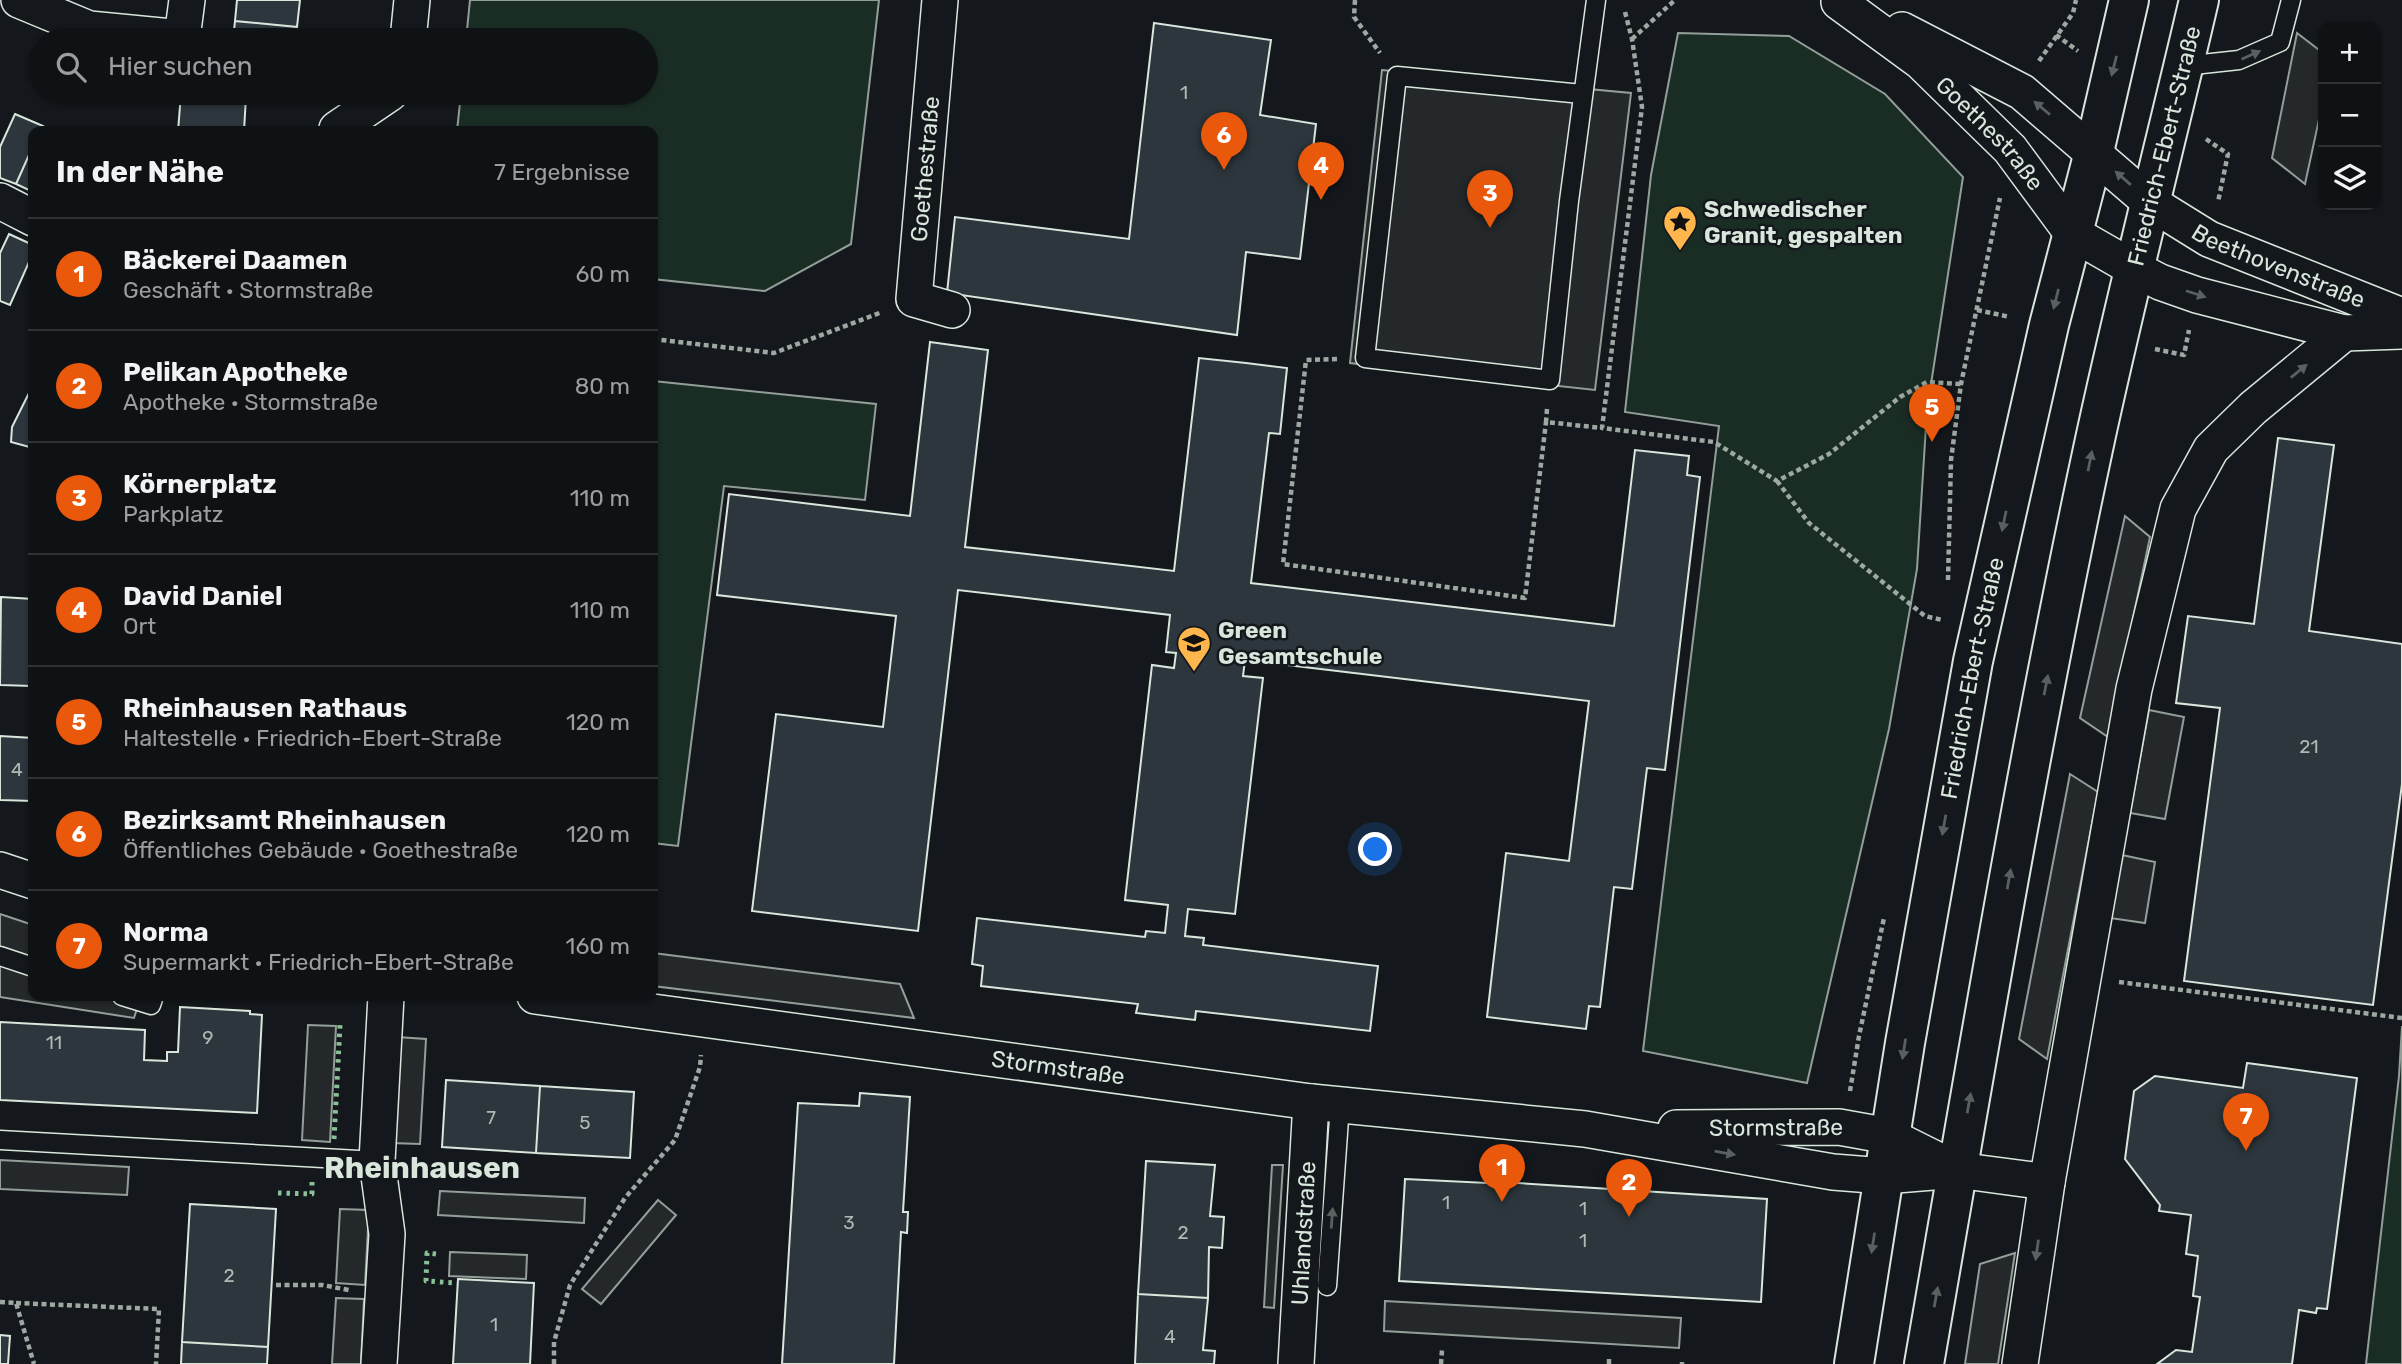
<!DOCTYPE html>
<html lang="de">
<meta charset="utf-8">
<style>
:root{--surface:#0f1215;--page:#181b1e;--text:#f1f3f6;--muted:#9b9ea0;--line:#2f3234;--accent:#ea580c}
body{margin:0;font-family:Rubik,sans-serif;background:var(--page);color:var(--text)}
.controls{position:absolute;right:21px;top:21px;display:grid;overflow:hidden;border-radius:14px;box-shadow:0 2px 5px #0004}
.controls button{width:63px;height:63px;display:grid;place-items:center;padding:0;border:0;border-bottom:2px solid var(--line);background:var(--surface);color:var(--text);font:35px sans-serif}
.you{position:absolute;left:1376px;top:850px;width:24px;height:24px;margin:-18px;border:5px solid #fff;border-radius:50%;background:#1a73e8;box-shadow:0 0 0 10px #1a73e833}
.badge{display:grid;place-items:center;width:46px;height:46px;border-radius:50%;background:var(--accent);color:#fff;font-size:23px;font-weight:700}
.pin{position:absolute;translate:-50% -58px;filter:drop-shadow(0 2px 4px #0008)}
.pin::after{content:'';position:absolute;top:37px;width:24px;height:21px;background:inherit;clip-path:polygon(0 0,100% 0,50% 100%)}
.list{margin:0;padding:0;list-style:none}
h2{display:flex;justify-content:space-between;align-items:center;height:91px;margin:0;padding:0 28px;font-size:30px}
h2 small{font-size:23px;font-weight:400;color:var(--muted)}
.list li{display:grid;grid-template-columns:46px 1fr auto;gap:21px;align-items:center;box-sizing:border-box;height:112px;padding:0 28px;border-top:2px solid var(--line)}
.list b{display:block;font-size:26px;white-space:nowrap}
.list p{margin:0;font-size:23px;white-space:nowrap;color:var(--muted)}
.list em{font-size:23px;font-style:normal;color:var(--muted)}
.icon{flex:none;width:38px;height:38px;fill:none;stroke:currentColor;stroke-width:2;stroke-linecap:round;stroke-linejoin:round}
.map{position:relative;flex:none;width:2402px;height:1364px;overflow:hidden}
.search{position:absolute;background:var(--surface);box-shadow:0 2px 5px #0004;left:28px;top:28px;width:630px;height:77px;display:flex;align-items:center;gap:18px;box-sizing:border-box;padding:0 24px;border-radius:38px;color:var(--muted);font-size:26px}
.panel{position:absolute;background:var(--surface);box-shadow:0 2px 5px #0004;left:28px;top:126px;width:630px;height:875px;border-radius:14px}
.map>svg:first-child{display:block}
.green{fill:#1a2d24;stroke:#939e99;stroke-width:2}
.parking{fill:#24282b;stroke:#939e99;stroke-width:2}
.building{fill:#2c363c;stroke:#d8e6dc;stroke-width:2}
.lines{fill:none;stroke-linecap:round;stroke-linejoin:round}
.service-casing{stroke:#d8e6dc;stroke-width:21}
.minor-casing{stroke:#d8e6dc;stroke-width:38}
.secondary-casing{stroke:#d8e6dc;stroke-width:42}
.path{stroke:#9da8a2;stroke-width:4.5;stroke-dasharray:5 3.5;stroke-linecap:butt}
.service{stroke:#14181c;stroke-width:18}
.minor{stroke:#14181c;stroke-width:35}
.secondary{stroke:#14181c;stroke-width:38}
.hedge{stroke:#8ac095;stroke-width:5;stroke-dasharray:3.5 5;stroke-linecap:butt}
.oneway{fill:#59605f}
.labels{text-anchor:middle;stroke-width:5;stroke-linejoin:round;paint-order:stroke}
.number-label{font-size:19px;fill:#adbab4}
.street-label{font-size:23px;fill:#d8e6dc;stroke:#14181c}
.poi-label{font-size:23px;font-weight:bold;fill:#d8e6dc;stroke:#14181c;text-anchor:start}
.district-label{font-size:30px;font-weight:bold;fill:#d8e6dc;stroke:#14181c}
</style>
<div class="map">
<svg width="2402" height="1364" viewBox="0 0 2402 1364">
<rect width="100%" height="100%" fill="#14181c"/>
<path class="green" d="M 470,0 L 879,0 L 851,244 L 765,291 L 653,279 L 653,131 L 457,131 L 461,93 L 646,93 L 646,40 L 466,40 Z
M 1678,33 L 1789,36 L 1885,94 L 1963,177 L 1927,410 L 1917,569 L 1889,729 L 1807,1083 L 1643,1051 L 1719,426 L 1625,412 L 1651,175 Z
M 653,381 L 876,404 L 865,500 L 724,486 L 678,846 L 653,843 Z
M 2402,1026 L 2402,1364 L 2366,1364 L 2399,1076 Z"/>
<path class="parking" d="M 2297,33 L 2323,53 L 2323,101 L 2305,184 L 2272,158 Z
M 1382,70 L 1631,93 L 1595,390 L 1350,363 Z
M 2125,516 L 2150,537 L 2108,737 L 2080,718 Z
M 2149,710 L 2184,717 L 2165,819 L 2130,813 Z
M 2070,774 L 2098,792 L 2047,1059 L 2019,1039 Z
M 2122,855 L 2155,862 L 2145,923 L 2110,918 Z
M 0,914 L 33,925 L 33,996 L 141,996 L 134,1018 L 0,997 Z
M 653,953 L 900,984 L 914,1018 L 653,986 Z
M 308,1025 L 336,1026 L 330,1142 L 302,1140 Z
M 397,1037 L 426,1039 L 420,1144 L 391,1143 Z
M 0,1160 L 129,1167 L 127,1195 L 0,1189 Z
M 1272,1165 L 1283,1165 L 1274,1308 L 1264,1307 Z
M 440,1191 L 585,1198 L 584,1223 L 438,1215 Z
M 658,1200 L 676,1215 L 601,1304 L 582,1289 Z
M 340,1209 L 369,1210 L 365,1285 L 336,1283 Z
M 450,1252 L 527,1255 L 526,1279 L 449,1276 Z
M 2015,1253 L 1998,1364 L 1965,1364 L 1980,1264 Z
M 336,1298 L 364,1299 L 361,1364 L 332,1364 Z
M 1385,1301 L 1681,1318 L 1679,1348 L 1384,1331 Z"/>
<path class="building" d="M 237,0 L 300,0 L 297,27 L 235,21 Z
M 235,21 L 297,27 L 296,40 L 233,40 Z
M 1154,23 L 1271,40 L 1260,115 L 1316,124 L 1300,259 L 1246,252 L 1237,335 L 947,293 L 955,217 L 1129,239 Z
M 181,94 L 246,97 L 244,131 L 178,131 Z
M 15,114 L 43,126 L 40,131 L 33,131 L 33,146 L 16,184 L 0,178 L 0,147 Z
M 33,146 L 33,192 L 16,184 Z
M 9,234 L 33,245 L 33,253 L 10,305 L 0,301 L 0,253 Z
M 930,342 L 988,350 L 965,547 L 1174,571 L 1199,358 L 1246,363 L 1287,368 L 1280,434 L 1269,433 L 1251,583 L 1614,626 L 1635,450 L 1689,456 L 1687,475 L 1700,477 L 1665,770 L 1647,768 L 1632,889 L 1614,887 L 1600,1007 L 1589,1006 L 1586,1029 L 1487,1017 L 1506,853 L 1569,861 L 1589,701 L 1245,660 L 1243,676 L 1263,678 L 1235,914 L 1188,909 L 1185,936 L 1204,938 L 1203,945 L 1378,966 L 1370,1031 L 1196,1011 L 1195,1020 L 1136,1013 L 1138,1004 L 981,986 L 983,966 L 972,964 L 977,918 L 1145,937 L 1146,931 L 1165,933 L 1168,905 L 1125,900 L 1152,665 L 1174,668 L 1176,653 L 1166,652 L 1170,615 L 958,590 L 918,931 L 752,911 L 776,714 L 883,727 L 896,616 L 717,595 L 729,494 L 910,516 Z
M 33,385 L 33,448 L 11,442 L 12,427 Z
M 2278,438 L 2334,445 L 2309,631 L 2402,644 L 2402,784 L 2373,1005 L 2184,981 L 2220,708 L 2176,703 L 2188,616 L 2254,624 Z
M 1,597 L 33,599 L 32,686 L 0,685 Z
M 0,736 L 33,738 L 33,801 L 0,800 Z
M 180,1007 L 250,1011 L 250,1014 L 262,1015 L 257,1113 L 0,1100 L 0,1022 L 145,1030 L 144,1060 L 167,1061 L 167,1052 L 178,1052 Z
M 2247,1063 L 2357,1078 L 2327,1309 L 2317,1308 L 2316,1313 L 2299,1310 L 2292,1364 L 2157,1364 L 2176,1350 L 2192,1352 L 2200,1297 L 2193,1296 L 2198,1256 L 2186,1254 L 2191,1215 L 2159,1211 L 2160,1205 L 2125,1159 L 2134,1091 L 2155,1076 L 2243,1088 Z
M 446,1080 L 540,1086 L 536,1153 L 442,1147 Z
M 540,1086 L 634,1092 L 630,1158 L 536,1153 Z
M 860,1093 L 910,1097 L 903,1212 L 908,1212 L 907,1233 L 901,1232 L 894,1364 L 782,1364 L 798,1103 L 859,1106 Z
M 1146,1161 L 1215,1165 L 1210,1216 L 1224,1217 L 1222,1248 L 1209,1247 L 1208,1298 L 1138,1294 Z
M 1405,1179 L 1487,1183 L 1487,1181 L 1767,1199 L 1761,1302 L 1399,1281 Z
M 190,1204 L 276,1209 L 268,1347 L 182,1342 Z
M 458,1279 L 534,1283 L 530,1364 L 453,1364 Z
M 1138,1294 L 1208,1298 L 1203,1350 L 1215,1351 L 1214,1364 L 1135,1364 Z
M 0,1335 L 10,1336 L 8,1364 L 0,1364 Z
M 182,1342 L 268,1347 L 267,1364 L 181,1364 Z"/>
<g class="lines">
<g class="service-casing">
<path id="service" d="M 2184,66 L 2239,60 L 2280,42 L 2291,0
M 1582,94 L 1397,76 L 1365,358 L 1550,380 L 1569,201 L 1596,0
M 0,956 L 33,967
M 122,996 L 151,1005 L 154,996
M 0,1140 L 377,1161
M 1327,1286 L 1340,1105"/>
</g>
<g class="minor-casing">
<g id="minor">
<path d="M 19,0 L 89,29 L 182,38 L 187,0"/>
<path d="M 940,0 L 914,299 L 952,310"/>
<path id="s1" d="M 1839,2 L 1921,62 L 2010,149 L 2072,233 L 2133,268 L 2160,282 L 2197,295 L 2344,333 L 2402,331"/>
<path id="s2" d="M 1902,30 L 2022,92 L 2151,203 L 2209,239 L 2402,316"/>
<path d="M 408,40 L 412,0"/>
<path d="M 337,131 L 337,129 L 390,93"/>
<path d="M 0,201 L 33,218"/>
<path d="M 0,870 L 33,881"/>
<path id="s3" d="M 535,996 L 1311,1102 L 1585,1129 L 1833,1172 L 1884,1176 L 1957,1170 L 2047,1182"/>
<path id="s4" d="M 1676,1128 L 1839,1127 L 1889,1136 L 1957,1170"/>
<path d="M 379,1364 L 387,1234 L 377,1161 L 386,996"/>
<path id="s5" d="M 1296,1364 L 1311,1102"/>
<path d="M 2020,1364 L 2047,1182 L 2134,689 L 2178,509 L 2211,449 L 2253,408 L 2344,333"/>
</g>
</g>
<g class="secondary-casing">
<g id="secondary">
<path id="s6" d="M 1854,1364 L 1905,1043 L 1973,661 L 2049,325 L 2094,152 L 2129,0"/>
<path id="s7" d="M 1924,1364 C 1977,1058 2028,752 2093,449 C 2125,299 2164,150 2199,0"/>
</g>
</g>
<path class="path" d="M 1355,0 L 1354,17 L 1380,53
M 1625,12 L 1632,39 L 1642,107 L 1602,428 L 1714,442 L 1777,481 L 1829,454 L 1900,397 L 1927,382 L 1961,384
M 2056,35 L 2078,51
M 1632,39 L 1675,0
M 2039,61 L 2073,13 L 2076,0
M 302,93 L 311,102
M 2206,139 L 2228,154 L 2218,202
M 1977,310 L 2010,317
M 653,339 L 774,353 L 882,312
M 2155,349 L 2184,355 L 2189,330
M 1337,359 L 1306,360 L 1283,564 L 1525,598 L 1546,422
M 1547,409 L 1546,422 L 1602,428
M 1777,481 L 1809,523 L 1925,616 L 1942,620
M 1948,580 L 1951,460 L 1961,384 L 2000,198
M 2119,982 L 2402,1018
M 1850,1091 L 1859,1036 L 1884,918
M 276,1285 L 322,1285 L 349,1290
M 0,1302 L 16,1303 L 34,1364
M 16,1303 L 159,1309 L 156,1364
M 554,1364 L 554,1342 L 570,1285 L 625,1198 L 675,1140 L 700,1067 L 701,1055
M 1441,1364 L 1442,1350
M 1609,1364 L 1609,1359
M 1682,1364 L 1682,1362"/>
<use href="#service" class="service"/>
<use href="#minor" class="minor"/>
<use href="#secondary" class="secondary"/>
<path class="hedge" d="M 334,1139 L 340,1025
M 278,1193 L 312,1194 L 312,1180
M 436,1254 L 427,1253 L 426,1281 L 457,1283"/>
</g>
<defs><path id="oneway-solid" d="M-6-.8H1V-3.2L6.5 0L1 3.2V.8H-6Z" transform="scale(1.75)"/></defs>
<g class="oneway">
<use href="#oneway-solid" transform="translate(2251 55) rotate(-24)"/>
<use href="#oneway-solid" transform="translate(2114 66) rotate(104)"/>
<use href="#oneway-solid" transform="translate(2042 108) rotate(-140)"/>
<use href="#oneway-solid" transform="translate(2123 178) rotate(-139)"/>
<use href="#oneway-solid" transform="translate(2196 294) rotate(18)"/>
<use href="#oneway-solid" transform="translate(2056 299) rotate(104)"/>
<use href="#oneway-solid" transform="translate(2299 371) rotate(-39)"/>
<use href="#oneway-solid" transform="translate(2090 461) rotate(-79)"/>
<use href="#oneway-solid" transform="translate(2004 521) rotate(102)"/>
<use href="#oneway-solid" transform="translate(2046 685) rotate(-79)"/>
<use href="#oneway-solid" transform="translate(1944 825) rotate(100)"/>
<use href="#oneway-solid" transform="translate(2009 879) rotate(-80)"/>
<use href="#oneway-solid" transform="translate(1904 1049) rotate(99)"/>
<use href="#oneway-solid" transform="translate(1969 1103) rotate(-80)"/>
<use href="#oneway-solid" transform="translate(1725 1153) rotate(10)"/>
<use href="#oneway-solid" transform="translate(1332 1218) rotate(-86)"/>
<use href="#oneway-solid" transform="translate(1873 1243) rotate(99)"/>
<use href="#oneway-solid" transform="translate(2037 1250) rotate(98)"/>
<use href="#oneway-solid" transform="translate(1936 1297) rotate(-80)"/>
</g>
<defs>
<g id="sight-pin" transform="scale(1.75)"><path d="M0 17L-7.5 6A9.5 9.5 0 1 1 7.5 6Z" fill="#ffb74d" stroke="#14181c"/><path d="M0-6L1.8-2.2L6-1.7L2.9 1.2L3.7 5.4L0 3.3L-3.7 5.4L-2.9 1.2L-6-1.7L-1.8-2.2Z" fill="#111"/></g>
<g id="school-pin" transform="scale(1.75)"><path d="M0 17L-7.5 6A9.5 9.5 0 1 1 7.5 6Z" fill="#ffb74d" stroke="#14181c"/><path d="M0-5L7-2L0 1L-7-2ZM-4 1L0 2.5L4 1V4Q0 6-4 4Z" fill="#111"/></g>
</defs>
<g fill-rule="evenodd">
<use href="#sight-pin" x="1680" y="222"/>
<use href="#school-pin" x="1194" y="643"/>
</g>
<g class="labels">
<g class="number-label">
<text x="1184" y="99">1</text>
<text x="2309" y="753">21</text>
<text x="17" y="776">4</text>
<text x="208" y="1044">9</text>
<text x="54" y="1049">11</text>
<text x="491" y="1124">7</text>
<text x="585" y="1129">5</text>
<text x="1446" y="1209">1</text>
<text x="1583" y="1215">1</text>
<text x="849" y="1229">3</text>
<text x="1183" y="1239">2</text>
<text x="1583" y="1247">1</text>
<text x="229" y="1282">2</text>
<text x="494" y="1331">1</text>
<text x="1170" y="1343">4</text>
</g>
<g class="street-label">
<text dy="8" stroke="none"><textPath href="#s1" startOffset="201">Goethestraße</textPath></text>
<text dy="8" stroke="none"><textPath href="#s7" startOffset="1242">Friedrich-Ebert-Straße</textPath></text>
<text transform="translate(925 169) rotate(-85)" y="8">Goethestraße</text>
<text dy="8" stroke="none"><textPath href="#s2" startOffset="448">Beethovenstraße</textPath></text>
<text dy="8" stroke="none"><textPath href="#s6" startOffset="696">Friedrich-Ebert-Straße</textPath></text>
<text dy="8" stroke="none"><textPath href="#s3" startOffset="528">Stormstraße</textPath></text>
<text dy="8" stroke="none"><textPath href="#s4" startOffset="100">Stormstraße</textPath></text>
<text dy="8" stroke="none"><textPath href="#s5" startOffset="131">Uhlandstraße</textPath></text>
</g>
<g class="poi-label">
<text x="1704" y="217">Schwedischer<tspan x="1704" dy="26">Granit, gespalten</tspan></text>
<text x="1218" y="638">Green<tspan x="1218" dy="26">Gesamtschule</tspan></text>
</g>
<g class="district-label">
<text x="422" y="1178">Rheinhausen</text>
</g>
</g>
</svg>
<div class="controls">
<button>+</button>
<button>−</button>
<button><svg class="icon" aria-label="layers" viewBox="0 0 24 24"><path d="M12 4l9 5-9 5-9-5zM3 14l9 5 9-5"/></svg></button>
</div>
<div class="you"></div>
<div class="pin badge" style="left:1502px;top:1202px">1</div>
<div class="pin badge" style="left:1629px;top:1217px">2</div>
<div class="pin badge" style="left:1490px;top:228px">3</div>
<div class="pin badge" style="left:1321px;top:200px">4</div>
<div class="pin badge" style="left:1932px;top:442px">5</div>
<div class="pin badge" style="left:1224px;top:170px">6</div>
<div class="pin badge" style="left:2246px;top:1151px">7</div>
<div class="search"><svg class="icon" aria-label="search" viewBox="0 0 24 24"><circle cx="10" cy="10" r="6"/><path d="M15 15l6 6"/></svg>Hier suchen</div>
<section class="panel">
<h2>In der Nähe<small>7 Ergebnisse</small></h2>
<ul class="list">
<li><span class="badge">1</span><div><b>Bäckerei Daamen</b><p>Geschäft · Stormstraße</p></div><em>60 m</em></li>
<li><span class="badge">2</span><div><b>Pelikan Apotheke</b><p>Apotheke · Stormstraße</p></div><em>80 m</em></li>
<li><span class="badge">3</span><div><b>Körnerplatz</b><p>Parkplatz</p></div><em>110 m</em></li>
<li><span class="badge">4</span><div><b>David Daniel</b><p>Ort</p></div><em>110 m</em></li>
<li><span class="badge">5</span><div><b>Rheinhausen Rathaus</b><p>Haltestelle · Friedrich-Ebert-Straße</p></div><em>120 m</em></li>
<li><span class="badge">6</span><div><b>Bezirksamt Rheinhausen</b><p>Öffentliches Gebäude · Goethestraße</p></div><em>120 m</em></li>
<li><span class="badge">7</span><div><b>Norma</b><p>Supermarkt · Friedrich-Ebert-Straße</p></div><em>160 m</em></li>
</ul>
</section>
</div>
